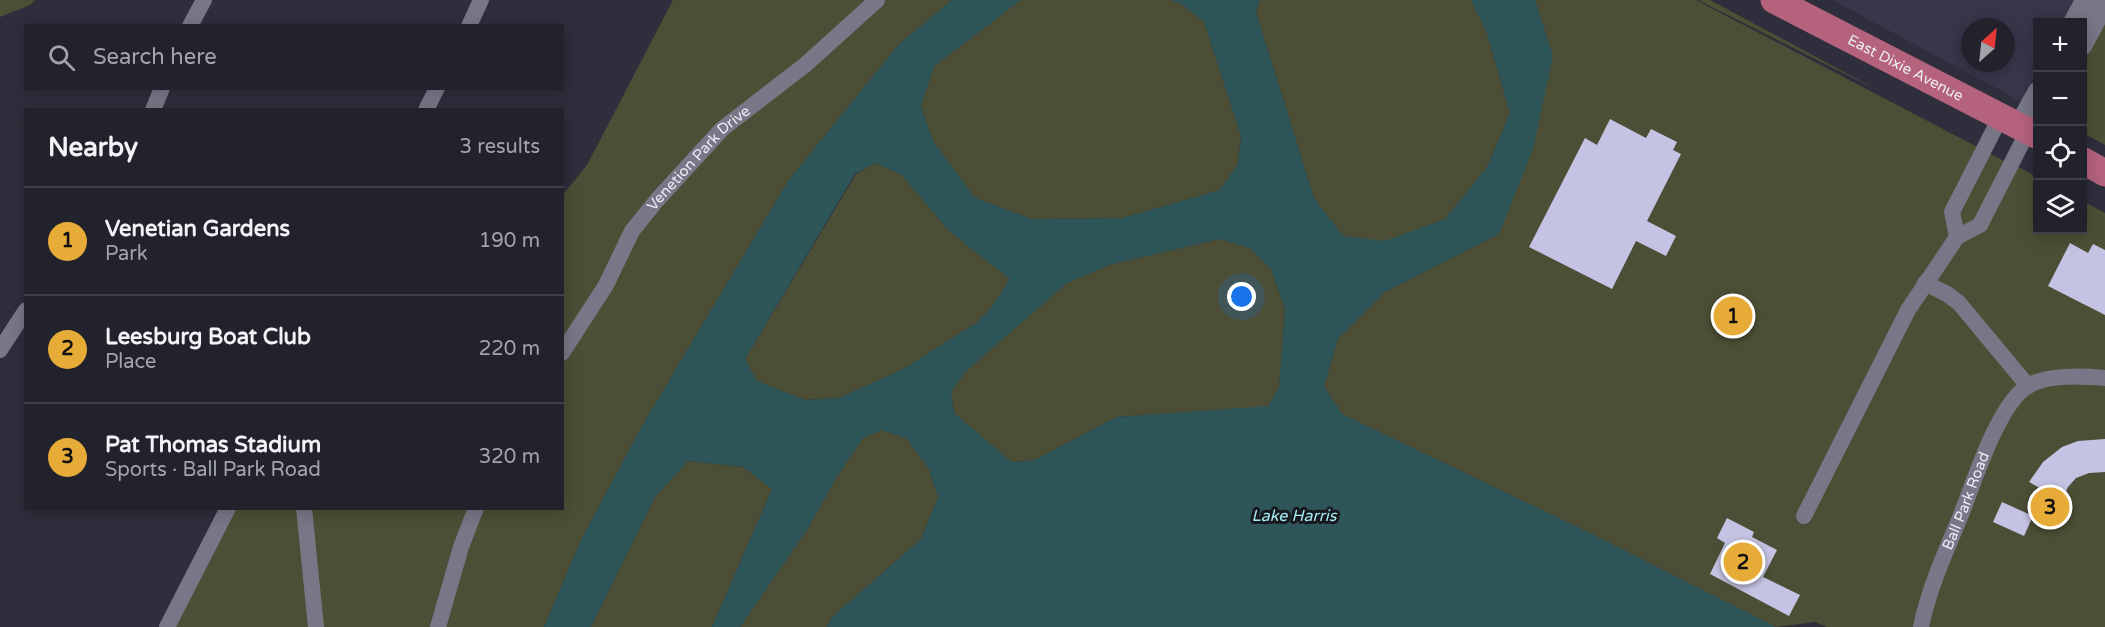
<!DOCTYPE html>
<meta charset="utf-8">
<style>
:root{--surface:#22222d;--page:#2e2f39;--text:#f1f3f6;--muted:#a2a4aa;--line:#3f3f49;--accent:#e7ac37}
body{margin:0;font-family:"Varela Round",sans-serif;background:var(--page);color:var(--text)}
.controls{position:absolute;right:18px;top:18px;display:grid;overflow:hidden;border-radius:0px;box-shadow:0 3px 15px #0003}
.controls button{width:54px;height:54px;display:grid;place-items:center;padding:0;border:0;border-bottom:2px solid var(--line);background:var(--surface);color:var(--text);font:30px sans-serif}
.compass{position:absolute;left:1961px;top:18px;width:54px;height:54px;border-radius:50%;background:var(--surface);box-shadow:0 3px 15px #0003;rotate:27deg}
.you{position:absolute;left:1242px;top:297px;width:21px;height:21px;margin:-15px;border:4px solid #fff;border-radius:50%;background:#1a73e8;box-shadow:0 0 0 9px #1a73e833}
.badge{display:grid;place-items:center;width:39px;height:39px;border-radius:50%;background:var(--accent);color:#111;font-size:20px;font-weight:700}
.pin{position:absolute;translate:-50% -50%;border:3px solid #fff;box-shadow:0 2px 6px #0006}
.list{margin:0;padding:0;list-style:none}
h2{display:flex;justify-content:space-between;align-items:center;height:78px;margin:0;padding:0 24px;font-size:26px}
h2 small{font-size:20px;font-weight:400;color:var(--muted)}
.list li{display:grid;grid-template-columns:39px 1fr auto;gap:18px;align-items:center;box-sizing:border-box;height:108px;padding:0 24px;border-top:2px solid var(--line)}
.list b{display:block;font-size:22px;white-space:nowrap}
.list p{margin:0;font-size:20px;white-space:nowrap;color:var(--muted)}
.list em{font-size:20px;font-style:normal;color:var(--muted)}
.icon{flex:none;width:33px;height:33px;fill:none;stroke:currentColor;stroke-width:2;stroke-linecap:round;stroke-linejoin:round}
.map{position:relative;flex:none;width:2105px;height:627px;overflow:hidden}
.search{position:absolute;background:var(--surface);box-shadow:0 3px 15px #0003;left:24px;top:24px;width:540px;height:66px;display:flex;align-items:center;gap:15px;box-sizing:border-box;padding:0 21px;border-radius:0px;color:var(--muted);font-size:22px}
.panel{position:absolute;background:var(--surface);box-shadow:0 3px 15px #0003;left:24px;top:108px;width:540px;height:402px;border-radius:0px}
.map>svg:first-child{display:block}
.built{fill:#37364a;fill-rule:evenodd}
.green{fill:#4c4f35}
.water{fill:#2e5558;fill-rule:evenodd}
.building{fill:#c4c3e3}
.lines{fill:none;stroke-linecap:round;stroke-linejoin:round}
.minor{stroke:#777787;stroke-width:16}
.tertiary{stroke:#777787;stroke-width:21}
.primary{stroke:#b5627d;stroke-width:27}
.labels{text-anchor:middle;stroke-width:6;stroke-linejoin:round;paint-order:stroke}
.street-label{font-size:15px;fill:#ebebf4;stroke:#17171d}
.water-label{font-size:16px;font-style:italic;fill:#a2edf4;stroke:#17171d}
</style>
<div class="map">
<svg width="2105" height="627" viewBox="0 0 2105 627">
<rect width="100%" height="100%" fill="#2e2e3c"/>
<path class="built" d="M 1832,0 L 2075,0 L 2064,22 L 2038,22 L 2037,72 L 2022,102 ZM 1970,27 L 2006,27 L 2006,63 L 1970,63 Z"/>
<path class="green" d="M 0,0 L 35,0 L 30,5 L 0,17 Z
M 673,0 L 952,0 L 899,44 L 788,181 L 642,426 L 581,540 L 544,627 L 172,627 L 229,509 L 562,508 L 563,195 L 587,165 Z
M 1021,0 L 1171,0 L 1182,4 L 1204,22 L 1241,136 L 1238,164 L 1220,190 L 1122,218 L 1032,219 L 975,198 L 933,141 L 921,106 L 934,66 Z
M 1260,0 L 1471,0 L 1487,33 L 1510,113 L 1487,167 L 1445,219 L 1385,242 L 1343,236 L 1314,198 L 1256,12 Z
M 1535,0 L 1696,0 L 2008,163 L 2009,162 L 2037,177 L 2038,230 L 2082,230 L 2083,201 L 2105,213 L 2105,627 L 1827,627 L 1815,622 L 1776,627 L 1588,532 L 1342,414 L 1324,386 L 1338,339 L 1385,292 L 1499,234 L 1553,56 Z
M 1698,0 L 1710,0 L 1885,94 Z
M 2105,21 L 2105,145 L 2083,133 L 2082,64 Z
M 875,163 L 902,175 L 949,231 L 1010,279 L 991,308 L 976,323 L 905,368 L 839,398 L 805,400 L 757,381 L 745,359 L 856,174 Z
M 1219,239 L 1250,248 L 1271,269 L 1285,309 L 1279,389 L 1268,407 L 1116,417 L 1035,460 L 1012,462 L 954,413 L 951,392 L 966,371 L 1067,283 L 1109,265 Z
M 882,430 L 907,439 L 929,469 L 938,497 L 921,539 L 832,617 L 827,627 L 740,627 L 807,530 L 836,478 L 863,438 Z
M 687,461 L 743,467 L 772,489 L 712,627 L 591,627 L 655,497 Z"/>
<path class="water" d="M 952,0 L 1021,0 L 934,66 L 921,106 L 933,141 L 975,198 L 1032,219 L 1122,218 L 1220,190 L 1238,164 L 1241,136 L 1204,22 L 1182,4 L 1171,0 L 1260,0 L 1256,12 L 1314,198 L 1343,236 L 1385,241 L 1445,219 L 1487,167 L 1510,113 L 1487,33 L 1471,0 L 1535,0 L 1553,56 L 1533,149 L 1499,234 L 1385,292 L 1338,339 L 1324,386 L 1342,414 L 1588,532 L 1776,627 L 827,627 L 832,617 L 921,539 L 938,497 L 929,469 L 907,439 L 882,430 L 863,438 L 836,478 L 807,530 L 740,627 L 712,627 L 772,489 L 743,467 L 688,461 L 655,497 L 591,627 L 544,627 L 581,540 L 642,426 L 788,181 L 899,44 ZM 875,163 L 902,175 L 949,231 L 1010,279 L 991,308 L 976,323 L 905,368 L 839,398 L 805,400 L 757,381 L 745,359 L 855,174 ZM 1219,239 L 1250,248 L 1271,269 L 1285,309 L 1279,388 L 1268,406 L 1116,417 L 1035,460 L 1012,462 L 954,413 L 951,392 L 966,371 L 1067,283 L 1109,265 Z"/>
<path class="building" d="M 1610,119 L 1646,138 L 1651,129 L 1677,142 L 1673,150 L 1681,154 L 1647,221 L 1676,236 L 1666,256 L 1636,241 L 1612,289 L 1529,247 L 1585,138 L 1597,145 Z
M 2070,243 L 2088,253 L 2093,244 L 2105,250 L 2105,315 L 2048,286 Z
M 2105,439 L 2105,472 L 2089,473 L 2076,478 L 2068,487 L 2062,500 L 2029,482 L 2043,462 L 2062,447 L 2078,441 Z
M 2002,502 L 2033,516 L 2024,536 L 1993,522 Z
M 1727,518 L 1754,532 L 1752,537 L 1777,550 L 1763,577 L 1800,595 L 1789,616 L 1710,574 L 1725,543 L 1717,538 Z"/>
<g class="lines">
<g class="minor">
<path d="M 190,26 L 204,0"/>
<path d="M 469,26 L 481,0"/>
<path d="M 153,110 L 162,88"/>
<path d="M 426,110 L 437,88"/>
<path d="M 1957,237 L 1952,212 L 2001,116"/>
<path d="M 1925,283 L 1947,294 L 1959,303 L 2028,386"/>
<path d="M 0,350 L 26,310"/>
<path id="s1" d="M 562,353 L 606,285 L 632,231 L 657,200 L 722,129 L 805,65 L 877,0"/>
<path d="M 304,508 L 316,627"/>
<path d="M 1804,516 L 1908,310 L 1957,237 L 1980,225 L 2028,131"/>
<path d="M 167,627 L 228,508"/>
<path d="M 438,627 L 461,547 L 476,508"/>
<path id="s2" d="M 1921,627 C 1929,588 1946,551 1961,515 C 1974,482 1998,404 2028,386 C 2047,374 2084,376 2105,378"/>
</g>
<path class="tertiary" d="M 2074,22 L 2086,0
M 2082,45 L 2105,2
M 2019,126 L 2038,92"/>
<g class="primary">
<path id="s3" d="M 1774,0 L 2038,136"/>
<path d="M 2082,160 L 2105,173"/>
</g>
</g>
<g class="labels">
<g class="street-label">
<text dy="5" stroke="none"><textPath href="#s3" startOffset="148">East Dixie Avenue</textPath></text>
<text dy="5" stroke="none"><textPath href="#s1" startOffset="240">Venetion Park Drive</textPath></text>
<text dy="5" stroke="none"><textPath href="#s2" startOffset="134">Ball Park Road</textPath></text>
</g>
<g class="water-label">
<text x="1294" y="521">Lake Harris</text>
</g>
</g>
</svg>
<div class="controls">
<button>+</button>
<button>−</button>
<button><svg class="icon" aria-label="locate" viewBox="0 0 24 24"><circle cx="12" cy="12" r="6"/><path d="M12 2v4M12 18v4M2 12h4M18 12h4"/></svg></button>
<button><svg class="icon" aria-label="layers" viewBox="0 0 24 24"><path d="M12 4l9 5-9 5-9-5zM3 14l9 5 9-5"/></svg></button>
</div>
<svg class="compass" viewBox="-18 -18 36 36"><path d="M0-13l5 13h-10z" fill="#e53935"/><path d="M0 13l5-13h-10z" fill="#a2a4aa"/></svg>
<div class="you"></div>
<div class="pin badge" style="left:1733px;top:316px">1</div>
<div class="pin badge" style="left:1743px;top:562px">2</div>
<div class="pin badge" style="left:2050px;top:507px">3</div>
<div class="search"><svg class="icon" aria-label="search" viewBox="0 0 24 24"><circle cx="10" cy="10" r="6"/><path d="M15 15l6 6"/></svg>Search here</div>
<section class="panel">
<h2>Nearby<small>3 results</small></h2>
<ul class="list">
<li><span class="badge">1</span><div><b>Venetian Gardens</b><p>Park</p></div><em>190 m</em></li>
<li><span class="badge">2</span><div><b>Leesburg Boat Club</b><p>Place</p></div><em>220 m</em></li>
<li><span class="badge">3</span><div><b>Pat Thomas Stadium</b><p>Sports · Ball Park Road</p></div><em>320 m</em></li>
</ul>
</section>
</div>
